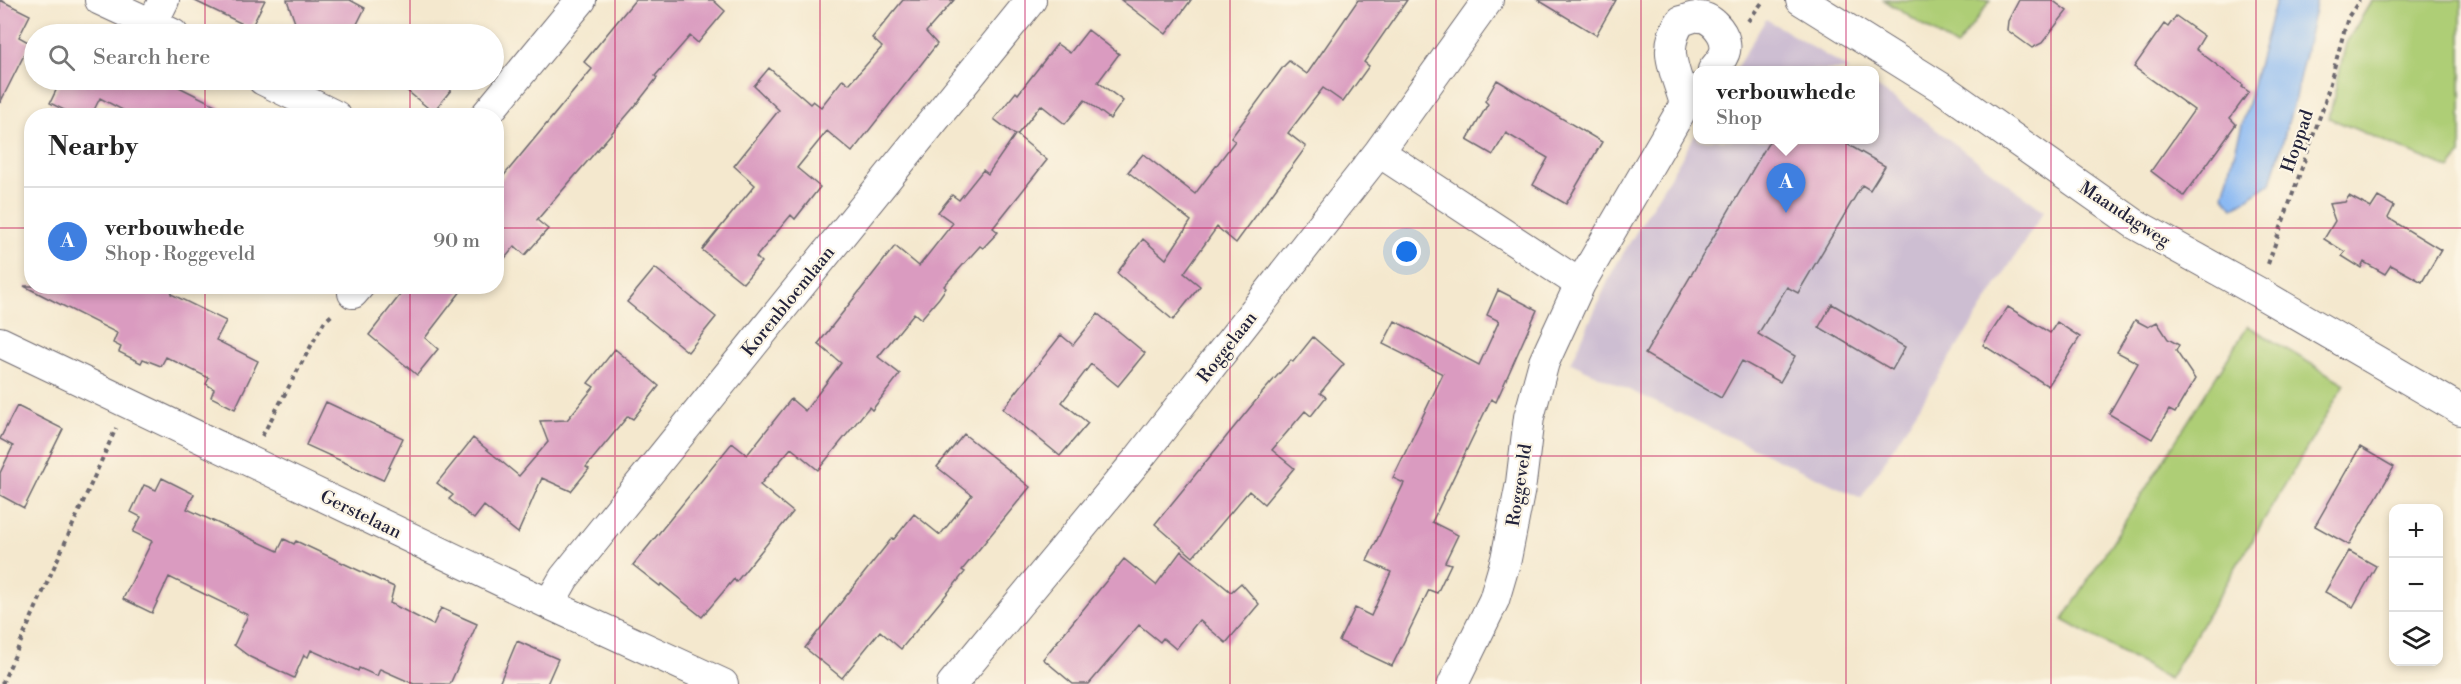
<!DOCTYPE html>
<meta charset="utf-8">
<style>
:root{--surface:#fff;--page:#f2f2f2;--text:#222;--muted:#767676;--line:#e0e0e0;--accent:#db2777}
body{margin:0;font-family:"Libre Bodoni",serif;background:var(--page);color:var(--text)}
.controls{position:absolute;right:18px;bottom:18px;display:grid;overflow:hidden;border-radius:12px;box-shadow:0 3px 9px #0003}
.controls button{width:54px;height:54px;display:grid;place-items:center;padding:0;border:0;border-bottom:2px solid var(--line);background:var(--surface);color:var(--text);font:30px sans-serif}
.you{position:absolute;left:1407px;top:252px;width:21px;height:21px;margin:-15px;border:4px solid #fff;border-radius:50%;background:#1a73e8;box-shadow:0 0 0 9px #1a73e833}
.badge{display:grid;place-items:center;width:39px;height:39px;border-radius:50%;background:var(--accent);color:#fff;font-size:20px;font-weight:700}
.pin{position:absolute;translate:-50% -50px;filter:drop-shadow(0 2px 3px #0008)}
.pin::after{content:'';position:absolute;top:32px;width:21px;height:18px;background:inherit;clip-path:polygon(0 0,100% 0,50% 100%)}
.popup{position:absolute;left:1693px;top:66px;width:186px;height:78px;box-sizing:border-box;display:grid;place-content:center;border-radius:12px;background:var(--surface);filter:drop-shadow(0 2px 4px #0005);font-size:20px;white-space:nowrap;color:var(--muted)}
.popup b{font-size:22px;color:var(--text)}
.popup::after{content:'';position:absolute;left:50%;top:100%;margin-left:-12px;border:12px solid transparent;border-top-color:var(--surface)}
.list{margin:0;padding:0;list-style:none}
h2{display:flex;justify-content:space-between;align-items:center;height:78px;margin:0;padding:0 24px;font-size:26px}
h2 small{font-size:20px;font-weight:400;color:var(--muted)}
.list li{display:grid;grid-template-columns:39px 1fr auto;gap:18px;align-items:center;box-sizing:border-box;height:108px;padding:0 24px;border-top:2px solid var(--line)}
.list b{display:block;font-size:22px;white-space:nowrap}
.list p{margin:0;font-size:20px;white-space:nowrap;color:var(--muted)}
.list em{font-size:20px;font-style:normal;color:var(--muted)}
.icon{flex:none;width:33px;height:33px;fill:none;stroke:currentColor;stroke-width:2;stroke-linecap:round;stroke-linejoin:round}
.map{position:relative;flex:none;width:2461px;height:684px;overflow:hidden}
.search{position:absolute;background:var(--surface);box-shadow:0 3px 9px #0003;left:24px;top:24px;width:480px;height:66px;display:flex;align-items:center;gap:15px;box-sizing:border-box;padding:0 21px;border-radius:33px;color:var(--muted);font-size:22px}
.panel{position:absolute;background:var(--surface);box-shadow:0 3px 9px #0003;left:24px;top:108px;width:480px;height:186px;border-radius:24px}
.map>svg:first-child{display:block}
.industrial{fill:#cdbed2}
.green{fill:#aece76;stroke:#687858;stroke-width:1.5}
.water{fill:#87b7f3;stroke:#546c97;stroke-width:1.5}
.building{fill:#da9bc0}
.lines{fill:none;stroke-linecap:round;stroke-linejoin:round}
.minor-casing{stroke:#6c676e;stroke-width:32}
.path{stroke:#6c676e;stroke-width:4;stroke-dasharray:4.5 4.5;stroke-linecap:butt}
.minor{stroke:#fff;stroke-width:30}
.grid{fill:none;stroke:#c2185b;stroke-width:1.5;stroke-opacity:0.55}
.labels{text-anchor:middle;stroke-width:4.5;stroke-linejoin:round;paint-order:stroke}
.street-label{font-size:18px;fill:#22223b;stroke:#fcf5e5}
</style>
<div class="map">
<svg width="2461" height="684" viewBox="0 0 2461 684">
<rect width="100%" height="100%" fill="#fcf5e5"/>
<filter id="ink" filterUnits="userSpaceOnUse"><feTurbulence type="fractalNoise" baseFrequency=".0167" numOctaves="2"/><feDisplacementMap in="SourceGraphic" scale="12" xChannelSelector="R" yChannelSelector="G"/><feConvolveMatrix kernelMatrix="1 2 1 2 8 2 1 2 1" color-interpolation-filters="sRGB"/></filter>
<filter id="wash" filterUnits="userSpaceOnUse"><feTurbulence type="fractalNoise" baseFrequency=".008" numOctaves="4" result="noise"/><feDisplacementMap in="SourceGraphic" scale="24" xChannelSelector="R" yChannelSelector="G"/><feGaussianBlur stdDeviation="1.35" result="paint"/><feColorMatrix in="noise" values="0 0 0 0 0 0 0 0 0 0 0 0 0 0 0 0 0 1.4 0 .05"/><feComposite in="paint" operator="in"/></filter>
<g filter="url(#wash)">
<rect width="100%" height="100%" fill="#f4e8ce"/>
<path class="industrial" d="M 1766,19 L 1845,67 L 1850,70 L 1735,70 Z
M 1875,86 L 1898,101 L 2044,211 L 1861,498 L 1571,363 L 1613,270 L 1697,132 L 1698,140 L 1874,140 Z"/>
<path class="green" d="M 1884,0 L 1991,0 L 1956,47 Z
M 2372,0 L 2461,0 L 2461,155 L 2450,169 L 2329,118 L 2346,43 Z
M 2248,326 L 2345,384 L 2169,679 L 2063,620 Z"/>
<path class="water" d="M 2276,0 L 2317,0 L 2295,98 L 2271,183 L 2233,208 L 2223,195 Z"/>
<g id="blocks">
<path class="building" d="M 0,0 L 30,15 L 19,37 L 30,43 L 0,103 Z
M 193,0 L 265,0 L 251,28 Z
M 287,0 L 350,0 L 365,8 L 352,34 L 299,34 Z
M 635,0 L 713,0 L 725,11 L 698,43 L 690,36 L 655,76 L 657,78 L 635,106 L 537,220 L 548,229 L 525,255 L 515,246 L 496,269 L 496,185 L 592,69 L 584,62 Z
M 903,0 L 954,0 L 926,32 L 937,44 L 852,152 L 827,131 L 797,168 L 820,187 L 795,219 L 791,215 L 756,257 L 761,262 L 743,283 L 702,250 L 755,185 L 734,166 L 779,110 L 754,86 L 769,68 L 810,104 L 813,101 L 821,107 L 843,79 L 849,84 L 882,47 L 872,38 Z
M 1121,0 L 1191,0 L 1166,34 Z
M 1358,0 L 1407,0 L 1364,62 L 1369,66 L 1343,102 L 1323,88 L 1288,133 L 1306,147 L 1236,243 L 1217,227 L 1184,273 L 1200,286 L 1173,320 L 1117,273 L 1143,239 L 1166,259 L 1191,221 L 1128,172 L 1143,154 L 1195,194 L 1235,141 L 1231,138 L 1283,67 L 1289,61 L 1307,74 Z
M 1538,0 L 1616,0 L 1596,35 Z
M 2019,0 L 2052,0 L 2067,11 L 2042,43 L 2032,48 L 2007,30 L 2008,21 Z
M 2176,16 L 2204,36 L 2196,49 L 2243,85 L 2242,87 L 2249,92 L 2230,118 L 2236,124 L 2184,196 L 2151,171 L 2194,110 L 2134,67 L 2164,24 L 2168,27 Z
M 1088,30 L 1119,54 L 1098,82 L 1123,101 L 1110,119 L 1085,100 L 1065,124 L 1041,105 L 1017,135 L 1047,160 L 993,228 L 998,232 L 983,248 L 980,246 L 944,286 L 946,288 L 939,298 L 921,319 L 914,313 L 878,357 L 900,374 L 872,410 L 869,407 L 818,470 L 791,448 L 760,485 L 793,512 L 736,582 L 734,579 L 702,617 L 661,584 L 660,586 L 633,565 L 732,443 L 747,455 L 791,399 L 805,411 L 841,363 L 818,344 L 895,246 L 919,266 L 953,223 L 938,212 L 952,195 L 959,200 L 983,170 L 988,174 L 1015,135 L 994,119 L 1016,92 L 1018,94 L 1057,44 L 1070,53 Z
M 61,80 L 165,80 L 237,116 L 134,116 L 100,98 L 91,116 L 76,116 L 50,103 Z
M 394,80 L 438,80 L 451,90 L 433,112 Z
M 1497,80 L 1602,142 L 1566,204 L 1533,185 L 1548,158 L 1506,133 L 1493,155 L 1467,140 L 1488,104 L 1485,101 Z
M 1770,140 L 1840,140 L 1885,166 L 1870,190 L 1862,185 L 1798,293 L 1787,287 L 1758,334 L 1795,356 L 1780,382 L 1742,361 L 1721,398 L 1645,354 Z
M 2349,196 L 2371,208 L 2378,197 L 2394,206 L 2388,218 L 2441,250 L 2422,282 L 2391,265 L 2385,274 L 2364,262 L 2361,268 L 2342,256 L 2345,252 L 2324,239 L 2335,221 L 2329,204 L 2345,202 Z
M 655,268 L 716,317 L 688,352 L 627,302 Z
M 24,286 L 174,286 L 171,294 L 226,321 L 216,340 L 258,361 L 235,409 L 211,397 L 214,389 L 206,384 L 209,378 L 166,357 L 161,366 L 143,359 L 141,363 L 119,352 L 121,347 L 113,343 L 117,333 Z
M 407,286 L 465,286 L 425,338 L 438,349 L 417,375 L 369,335 Z
M 1498,290 L 1537,310 L 1496,402 L 1491,399 L 1432,522 L 1458,535 L 1445,562 L 1451,564 L 1437,593 L 1429,590 L 1392,666 L 1339,641 L 1355,608 L 1371,616 L 1391,572 L 1367,561 L 1404,483 L 1393,478 L 1443,374 L 1383,344 L 1395,321 L 1479,365 L 1499,321 L 1487,315 Z
M 1832,304 L 1905,347 L 1892,370 L 1819,327 Z
M 2008,307 L 2050,333 L 2057,322 L 2080,337 L 2048,386 L 1983,345 Z
M 1098,314 L 1145,353 L 1118,386 L 1091,364 L 1062,402 L 1088,423 L 1060,456 L 1003,409 L 1061,335 L 1073,345 Z
M 2135,320 L 2148,327 L 2157,322 L 2168,339 L 2179,345 L 2176,351 L 2195,379 L 2175,413 L 2169,410 L 2152,439 L 2109,414 L 2138,363 L 2117,352 Z
M 1313,337 L 1344,364 L 1320,393 L 1326,397 L 1311,416 L 1305,411 L 1272,450 L 1294,468 L 1264,504 L 1249,491 L 1193,557 L 1155,524 L 1262,393 L 1291,360 L 1293,362 Z
M 615,349 L 659,386 L 633,419 L 628,416 L 586,467 L 589,469 L 571,491 L 542,478 L 518,533 L 484,506 L 474,519 L 449,499 L 453,495 L 437,483 L 473,438 L 519,476 L 548,442 L 540,421 L 567,420 L 594,387 L 588,383 Z
M 326,402 L 403,438 L 383,480 L 306,445 Z
M 17,406 L 63,429 L 24,508 L 0,495 L 0,473 L 13,446 L 0,439 Z
M 964,434 L 1030,487 L 962,570 L 965,572 L 901,649 L 880,631 L 842,678 L 805,648 L 892,538 L 894,539 L 914,514 L 940,535 L 972,495 L 937,467 Z
M 2360,447 L 2394,467 L 2349,545 L 2315,526 Z
M 162,478 L 194,494 L 187,509 L 278,551 L 284,539 L 294,544 L 296,541 L 394,587 L 390,603 L 433,625 L 441,608 L 477,624 L 450,684 L 414,684 L 380,669 L 377,676 L 359,668 L 358,671 L 311,650 L 308,657 L 304,655 L 294,678 L 250,657 L 234,645 L 248,615 L 169,577 L 152,613 L 123,599 L 152,541 L 133,532 L 141,517 L 131,512 L 144,485 L 156,490 Z
M 1181,551 L 1231,592 L 1241,583 L 1259,604 L 1226,643 L 1199,620 L 1176,649 L 1163,638 L 1160,642 L 1139,625 L 1089,684 L 1073,684 L 1043,659 L 1124,559 L 1156,585 Z
M 2349,551 L 2376,566 L 2353,607 L 2325,592 Z
M 517,641 L 558,659 L 547,684 L 499,684 Z"/>
</g>
</g>
<g filter="url(#ink)">
<use href="#blocks" fill-opacity="0" stroke="#6c676e" stroke-width="1.5"/>
<g class="lines">
<g class="minor-casing">
<path id="minor" d="M 100,0 L 152,24
M 164,0 L 152,24 L 173,34
M 1801,0 L 1942,88 L 2135,224 L 2258,292 L 2461,410
M 263,80 L 336,116
M 1685,104 C 1677,74 1660,50 1681,21 C 1686,20 1693,16 1699,17 C 1713,17 1728,36 1725,51 C 1724,57 1717,65 1713,70
M 485,116 L 581,0
M 1379,152 L 1580,284
M 353,293 L 359,286
M 0,342 L 549,604 L 723,684
M 549,604 L 564,578 L 1031,0
M 952,684 L 1139,458 L 1379,152 L 1488,0
M 1453,684 L 1494,600 L 1506,559 L 1521,483 L 1529,417 L 1544,362 L 1580,284 L 1685,104 L 1698,89"/>
</g>
<path class="path" d="M 1748,21 L 1764,0
M 2268,264 L 2324,105 L 2348,17 L 2360,0
M 262,436 L 324,322 L 334,313
M 2,684 L 116,428"/>
<use href="#minor" class="minor"/>
</g>
</g>
<path class="grid" d="M 205,0 L 205,34M 410,0 L 410,34M 615,0 L 615,684M 820,0 L 820,684M 1025,0 L 1025,684M 1230,0 L 1230,684M 1436,0 L 1436,684M 1641,0 L 1641,684M 1846,0 L 1846,684M 2051,0 L 2051,684M 2256,0 L 2256,684M 205,80 L 205,116M 410,80 L 410,116M 0,228 L 32,228M 496,228 L 2461,228M 205,286 L 205,684M 410,286 L 410,684M 0,456 L 2461,456"/>
<g class="labels">
<g class="street-label">
<text transform="translate(2297 141) rotate(-71)" y="6">Hoppad</text>
<text transform="translate(2125 214) rotate(33)" y="6">Maandagweg</text>
<text transform="translate(788 301) rotate(-51)" y="6">Korenbloemlaan</text>
<text transform="translate(1227 347) rotate(-52)" y="6">Roggelaan</text>
<text transform="translate(1519 485) rotate(-81)" y="6">Roggeveld</text>
<text transform="translate(361 514) rotate(26)" y="6">Gerstelaan</text>
</g>
</g>
</svg>
<div class="controls">
<button>+</button>
<button>−</button>
<button><svg class="icon" aria-label="layers" viewBox="0 0 24 24"><path d="M12 4l9 5-9 5-9-5zM3 14l9 5 9-5"/></svg></button>
</div>
<div class="you"></div>
<div class="pin badge" style="left:1786px;top:213px;background:#3f7fe0">A</div>
<div class="popup"><b>verbouwhede</b>Shop</div>
<div class="search"><svg class="icon" aria-label="search" viewBox="0 0 24 24"><circle cx="10" cy="10" r="6"/><path d="M15 15l6 6"/></svg>Search here</div>
<section class="panel">
<h2>Nearby<small></small></h2>
<ul class="list">
<li><span class="badge" style="background:#3f7fe0">A</span><div><b>verbouwhede</b><p>Shop · Roggeveld</p></div><em>90 m</em></li>
</ul>
</section>
</div>
